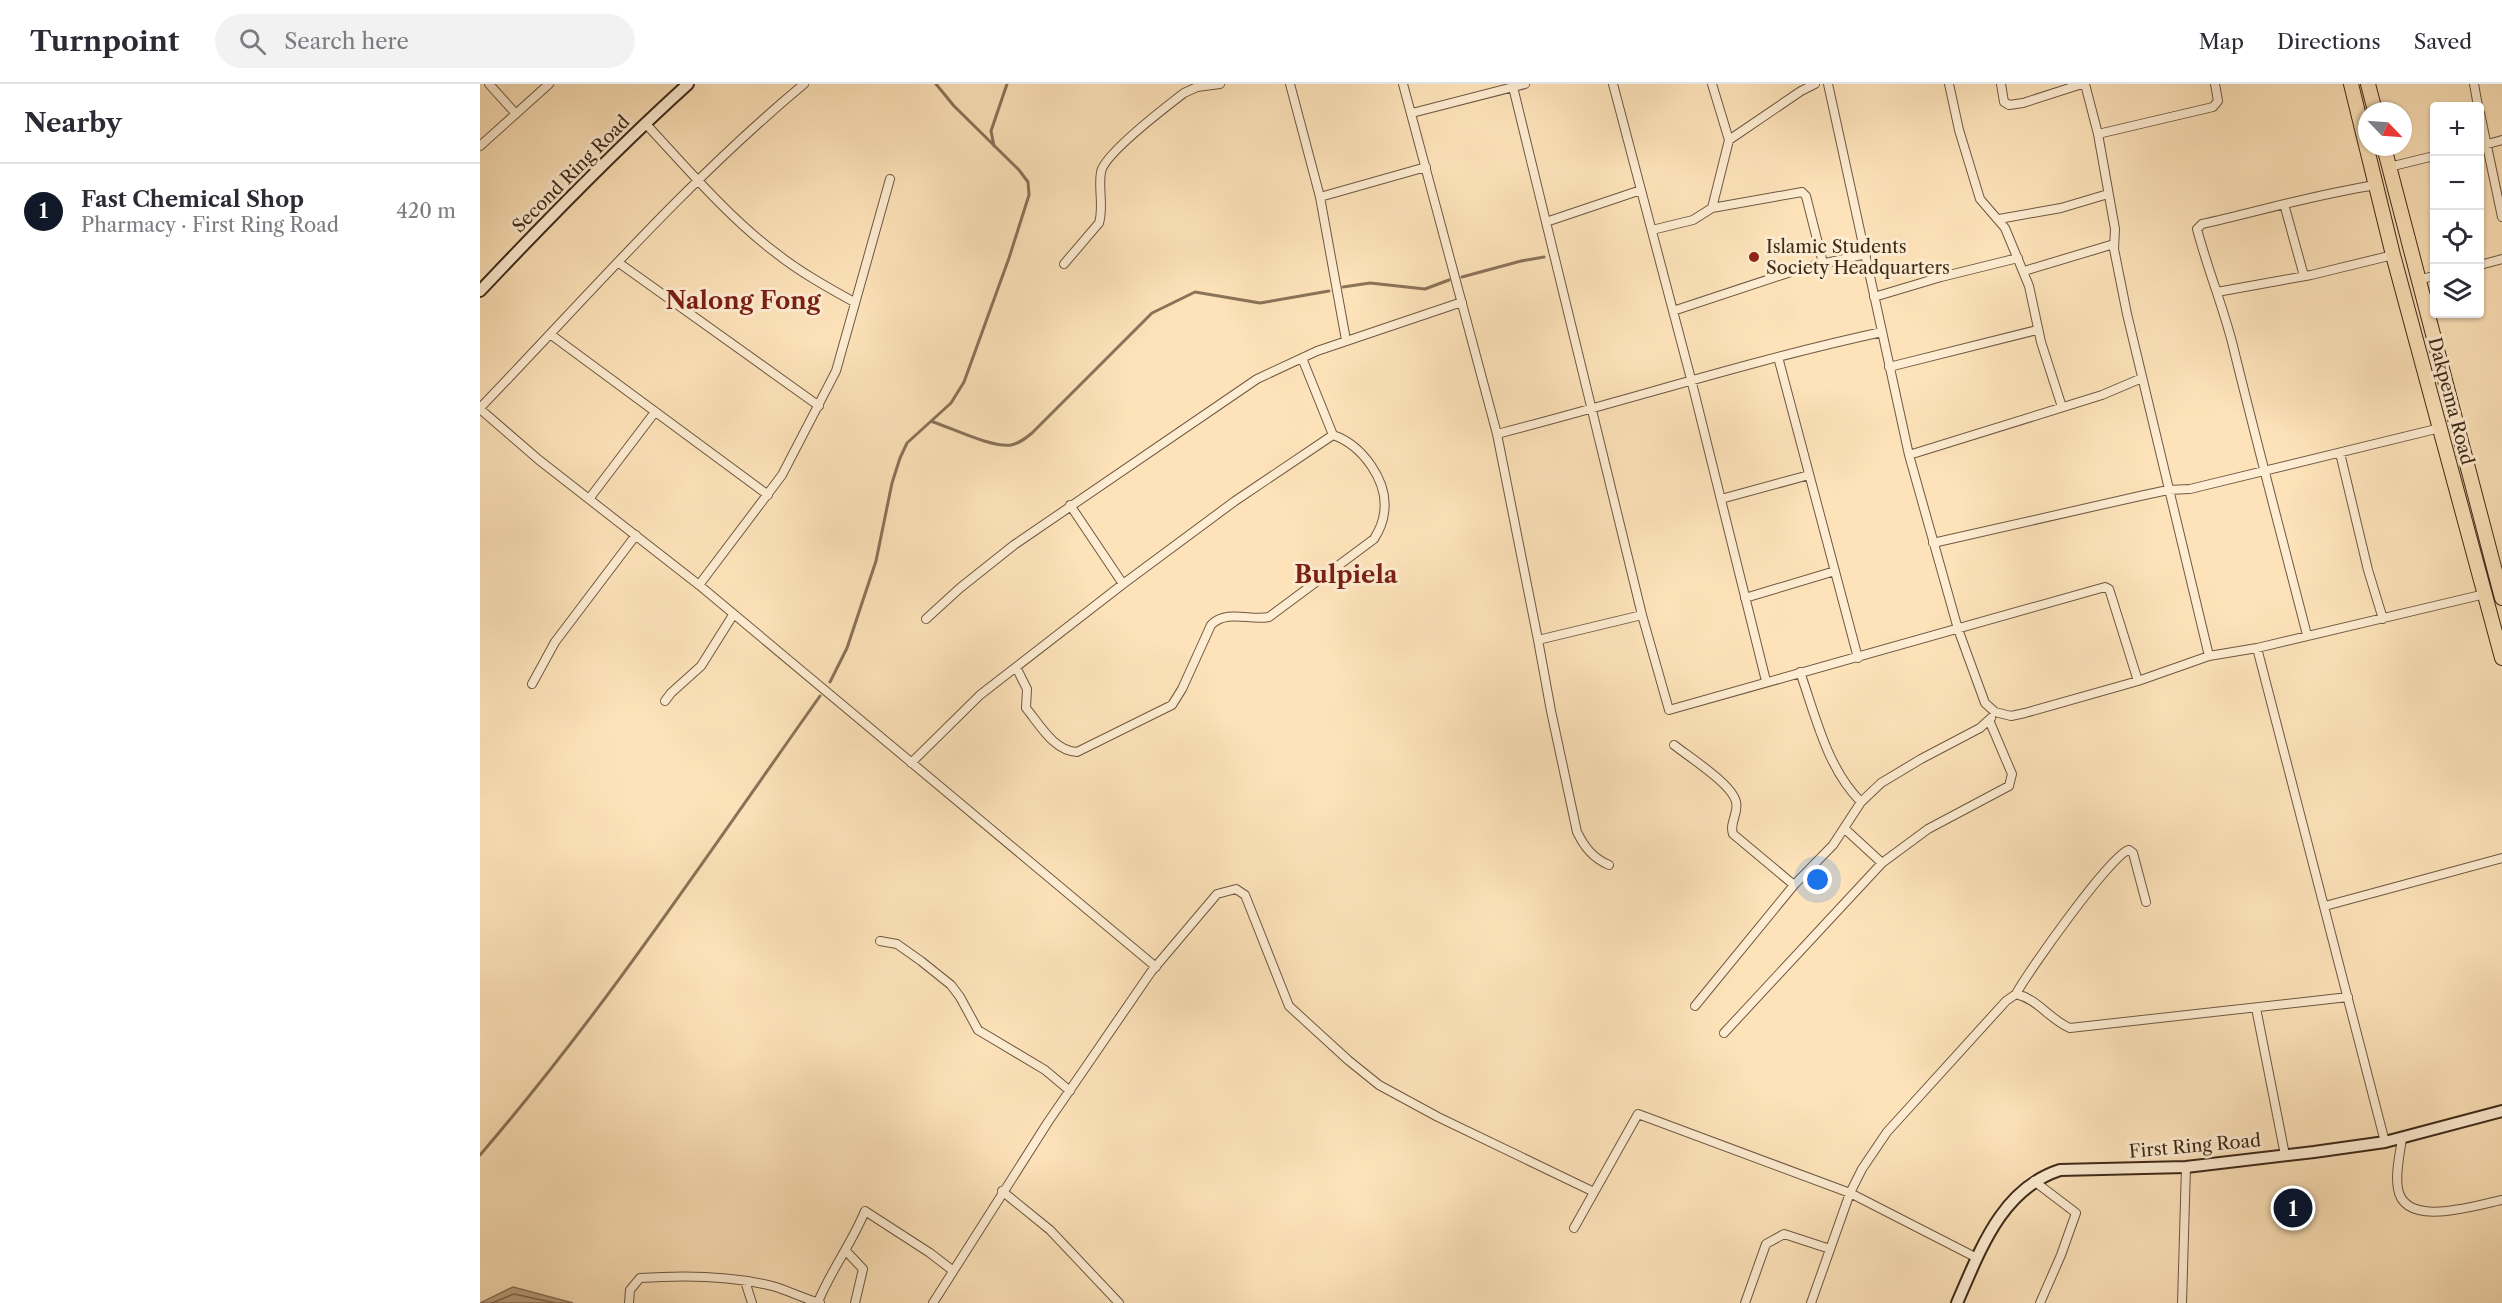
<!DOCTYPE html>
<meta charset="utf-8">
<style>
:root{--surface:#fff;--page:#f2f2f3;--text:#2b2b33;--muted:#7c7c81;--line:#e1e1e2;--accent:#111827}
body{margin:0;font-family:"Libre Caslon Text",serif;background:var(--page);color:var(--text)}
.controls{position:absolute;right:18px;top:18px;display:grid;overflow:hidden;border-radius:6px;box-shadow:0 2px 4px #0004}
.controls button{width:54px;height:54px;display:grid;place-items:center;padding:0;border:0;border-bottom:2px solid var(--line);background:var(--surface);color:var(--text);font:30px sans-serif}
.compass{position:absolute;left:1878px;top:18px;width:54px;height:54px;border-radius:50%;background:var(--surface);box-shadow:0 2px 4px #0004;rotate:115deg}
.you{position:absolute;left:1338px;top:796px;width:21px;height:21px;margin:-15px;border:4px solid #fff;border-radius:50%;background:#1a73e8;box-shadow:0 0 0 9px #1a73e833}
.badge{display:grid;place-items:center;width:39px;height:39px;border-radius:50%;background:var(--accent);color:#fff;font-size:20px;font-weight:700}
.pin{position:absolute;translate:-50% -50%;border:3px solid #fff;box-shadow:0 2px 6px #0006}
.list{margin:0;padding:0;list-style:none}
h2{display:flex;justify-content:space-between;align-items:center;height:78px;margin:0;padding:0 24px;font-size:26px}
h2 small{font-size:20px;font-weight:400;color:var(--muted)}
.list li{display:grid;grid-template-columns:39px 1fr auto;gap:18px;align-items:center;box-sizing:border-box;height:96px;padding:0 24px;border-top:2px solid var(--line)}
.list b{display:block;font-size:22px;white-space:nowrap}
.list p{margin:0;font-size:20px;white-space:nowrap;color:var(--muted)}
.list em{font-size:20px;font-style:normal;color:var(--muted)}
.icon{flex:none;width:33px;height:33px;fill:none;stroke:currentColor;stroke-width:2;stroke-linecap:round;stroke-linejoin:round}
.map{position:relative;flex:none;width:2022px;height:1219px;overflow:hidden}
header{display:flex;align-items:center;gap:36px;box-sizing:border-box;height:84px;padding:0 30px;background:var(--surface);border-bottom:2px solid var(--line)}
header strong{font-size:28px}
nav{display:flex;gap:33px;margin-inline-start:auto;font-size:21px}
.search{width:420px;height:54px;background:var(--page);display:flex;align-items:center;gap:15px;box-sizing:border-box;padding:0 21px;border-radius:33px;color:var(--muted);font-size:22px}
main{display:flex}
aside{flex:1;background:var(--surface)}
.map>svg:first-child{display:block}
.water{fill:#bda483;stroke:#8a7359;stroke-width:1.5}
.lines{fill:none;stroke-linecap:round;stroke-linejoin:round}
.shore{stroke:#7e674e;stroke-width:1.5}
.stream{stroke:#8a7359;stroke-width:3}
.street-casing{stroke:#6e5841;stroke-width:10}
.secondary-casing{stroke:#3e2a19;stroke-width:14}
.highway-casing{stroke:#3e2a19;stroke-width:16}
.street{stroke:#feedd2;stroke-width:8}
.secondary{stroke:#feedd2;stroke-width:10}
.highway{stroke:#fee3ba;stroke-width:14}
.poi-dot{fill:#8f2418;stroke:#feedd2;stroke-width:2}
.labels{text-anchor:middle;stroke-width:6;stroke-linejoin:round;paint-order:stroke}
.street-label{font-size:18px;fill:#3e2a19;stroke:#feedd2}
.poi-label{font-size:18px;fill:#3e2a19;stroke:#feedd2;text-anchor:start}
.district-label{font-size:24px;font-weight:bold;fill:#7a1f14;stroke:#feedd2}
</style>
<header>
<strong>Turnpoint</strong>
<div class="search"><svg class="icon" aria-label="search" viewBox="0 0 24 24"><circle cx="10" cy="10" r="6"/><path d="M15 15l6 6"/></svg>Search here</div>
<nav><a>Map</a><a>Directions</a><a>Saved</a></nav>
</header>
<main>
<aside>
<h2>Nearby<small></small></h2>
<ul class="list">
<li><span class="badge">1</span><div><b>Fast Chemical Shop</b><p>Pharmacy · First Ring Road</p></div><em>420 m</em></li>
</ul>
</aside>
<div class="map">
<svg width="2022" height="1219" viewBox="0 0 2022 1219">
<rect width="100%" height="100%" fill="#fee3ba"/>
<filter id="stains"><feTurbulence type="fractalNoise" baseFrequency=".00333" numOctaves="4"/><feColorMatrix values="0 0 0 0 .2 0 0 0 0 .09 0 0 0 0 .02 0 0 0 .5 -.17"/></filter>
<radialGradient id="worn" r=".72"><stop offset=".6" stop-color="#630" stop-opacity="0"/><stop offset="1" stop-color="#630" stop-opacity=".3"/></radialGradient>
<path class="water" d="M 33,1203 L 93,1219 L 0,1219 Z"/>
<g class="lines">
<path class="shore" d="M 12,1219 L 34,1210 L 75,1219"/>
<path class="stream" d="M 514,62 L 511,47 L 527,0
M 982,193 L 1041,177 L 1064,173
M 863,203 L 890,199 L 945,205 L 969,196
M 453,338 C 472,344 512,364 531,361 C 540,359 546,354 552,349 L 672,229 L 715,208 L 780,219 L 849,207
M 350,598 L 367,564 L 396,477 L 412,399 L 420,374 L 427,359 L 471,319 L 484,298 L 529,174 L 549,111 L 548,98 L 539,86 L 474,22 L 456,0
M 0,1071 C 124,927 230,767 340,612"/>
<g class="street-casing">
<path id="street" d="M 9,0 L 36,30
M 810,0 L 840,113 L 866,256
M 923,0 L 1017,350 L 1058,556
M 1133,0 L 1211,295 L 1286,597
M 1348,0 L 1429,371 L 1478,545 L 1505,619 L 1515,628 L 1531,632 L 1545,629 L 1658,597 L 1729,572 L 1777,564 L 2005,510
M 1469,0 L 1479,46 L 1500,115 L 1525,144 L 1549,202 L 1561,258 L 1582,323
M 1521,0 L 1524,18 L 1529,21 L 1543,19 L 1602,0
M 1605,0 L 1618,50 L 1635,145 L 1634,165 L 1647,230 L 1729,572
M 1994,0 L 1998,22
M 1033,3 L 1162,531 L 1189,626 L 1625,503 L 1629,505 L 1631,511 L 1658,597
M 932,29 L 1045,0
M 2000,29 L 2022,133
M 165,39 C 205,82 249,134 296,169 C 320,188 347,203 374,218
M 1618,50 L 1733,23 L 1738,17 L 1735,0
M 1249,56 L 1321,7 L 1335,0
M 0,62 L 69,0
M 2000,62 L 2022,56
M 1909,83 L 1954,72
M 840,113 L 946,83
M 1804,120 L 1824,192
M 1232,124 L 1322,108 L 1326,112 L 1343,179
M 1519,135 L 1581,124 L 1628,110
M 1066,138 L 1161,106
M 1172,146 L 1213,136 L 1232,124 L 1249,56 L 1232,0
M 139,179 L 339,322
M 584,180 L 619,139 C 624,122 618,105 621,88 C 624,70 687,22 704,9 L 717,3 L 740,0
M 2000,181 L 2022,175
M 1544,187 L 1634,160
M 1937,196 L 1954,192
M 1737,208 L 1831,191 L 1913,171
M 1394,213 L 1461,193 L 1538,174
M 1193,227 L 1323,184 L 1386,170
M 70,250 L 288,411
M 1298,273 L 1378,574
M 822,274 L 853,351
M 1409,283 L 1557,246
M 0,324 C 106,214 206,98 324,0
M 0,325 L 59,376 L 219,501 L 676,883
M 1017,350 C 1146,317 1272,276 1402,248
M 1860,369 L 1888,486 L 1903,535
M 1429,371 L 1622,311 L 1662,294
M 109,415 L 175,328
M 1241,415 L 1329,391
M 590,421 L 643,500
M 1453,459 L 1660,412 L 1688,406 L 1710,405 L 1960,344
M 219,501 L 302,391 L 356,287 L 410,95
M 1265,514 L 1355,487
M 446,535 L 480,504 L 534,461 L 777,295 L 837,267 L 982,218
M 1827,551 C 1802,454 1776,356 1752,258 C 1742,220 1727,183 1717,145 L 1722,140 C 1780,127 1837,110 1896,101
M 1777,564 L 1905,1058
M 536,583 L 547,605 L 546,624 C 560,641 574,667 597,668 L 692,621 L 702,605 L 731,541 C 747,525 770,537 789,533 L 894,455 C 899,447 903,439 904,429 C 909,397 882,361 853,351
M 1320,588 C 1336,633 1347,684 1381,718
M 52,600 L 75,558 L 156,451
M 185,617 L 191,609 L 221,582 L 253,531
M 1194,661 C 1209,673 1252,700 1256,718 C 1259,729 1249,739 1253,750 L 1314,801
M 431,679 L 500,611 L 643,500 L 755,417 L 853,351
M 1365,745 L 1402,779
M 1129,781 C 1113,774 1105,764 1097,748 L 1071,627 L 1058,556 L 1162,531
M 1845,822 L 2022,774
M 400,857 L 417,860 L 441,877 L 471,901 L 480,913 L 498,946 L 565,986 L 590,1007
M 1536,910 C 1547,889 1632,769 1649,766 L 1653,769 L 1666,818
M 1215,922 L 1314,801 L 1353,761 L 1381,718 L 1401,699 L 1441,675 L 1500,644 L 1511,634
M 1776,924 L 1805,1071
M 1244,949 L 1402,779 L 1448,745 L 1529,702 L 1532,690 L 1509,636
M 1922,1054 C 1920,1070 1915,1089 1918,1105 C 1925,1145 1996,1121 2022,1116
M 1554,1097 L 1596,1129 L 1581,1171 L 1560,1219
M 522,1107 L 570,1146 L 639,1219
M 1094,1144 L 1158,1030 L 1370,1109 L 1497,1174
M 366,1167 L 383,1185 L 375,1219
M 265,1197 L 272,1219
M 338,1218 C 351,1186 372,1159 385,1127 L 450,1169 L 472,1186
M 149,1219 L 150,1206 L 160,1194 C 204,1191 252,1191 296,1203 C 311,1208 325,1215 340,1219
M 453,1219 L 568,1038 L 671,888 L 737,810 L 756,805 L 765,811 L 809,922 L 868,976 L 899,1001 L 958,1033 L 1114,1108
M 1265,1219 L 1286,1160 L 1304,1150 L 1350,1165
M 1331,1219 L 1370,1109 L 1382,1085 L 1407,1048 L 1526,917 L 1536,910 C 1558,915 1570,936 1590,944 L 1868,913
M 1702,1219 L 1706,1083"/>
</g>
<g class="secondary-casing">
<path id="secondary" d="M 0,207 C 67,136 135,66 208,0
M 1477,1219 C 1500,1167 1521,1105 1580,1086 L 1706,1083 L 1834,1068 L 1905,1058 L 2022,1027"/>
</g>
<g class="highway-casing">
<path id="highway" d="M 1871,0 L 1913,171 L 2022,574
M 1888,0 L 1895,27
M 1904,63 L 2022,514"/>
</g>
<use href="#street" class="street"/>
<use href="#secondary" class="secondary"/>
<use href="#highway" class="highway"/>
</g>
<circle class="poi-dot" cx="1274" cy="173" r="6"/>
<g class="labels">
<g class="street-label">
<text transform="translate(91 90) rotate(-45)" y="6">Second Ring Road</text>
<text transform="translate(1971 317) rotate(75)" y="6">Dakpema Road</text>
<text transform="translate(1715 1062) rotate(-5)" y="6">First Ring Road</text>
</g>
<g class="poi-label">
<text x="1286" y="169">Islamic Students<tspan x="1286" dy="21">Society Headquarters</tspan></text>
</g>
<g class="district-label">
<text x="263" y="225">Nalong Fong</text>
<text x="866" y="499">Bulpiela</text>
</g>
</g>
<rect width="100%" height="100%" filter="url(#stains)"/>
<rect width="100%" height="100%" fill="url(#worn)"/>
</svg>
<div class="controls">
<button>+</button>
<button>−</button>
<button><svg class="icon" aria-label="locate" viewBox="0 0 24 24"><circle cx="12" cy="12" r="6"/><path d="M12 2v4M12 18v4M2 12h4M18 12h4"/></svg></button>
<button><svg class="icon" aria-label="layers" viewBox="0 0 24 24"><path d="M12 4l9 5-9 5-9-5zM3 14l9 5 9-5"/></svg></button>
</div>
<svg class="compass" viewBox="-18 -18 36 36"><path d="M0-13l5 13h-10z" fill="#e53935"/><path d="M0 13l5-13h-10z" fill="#7c7c81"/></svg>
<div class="you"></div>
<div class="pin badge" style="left:1813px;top:1124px">1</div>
</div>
</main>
